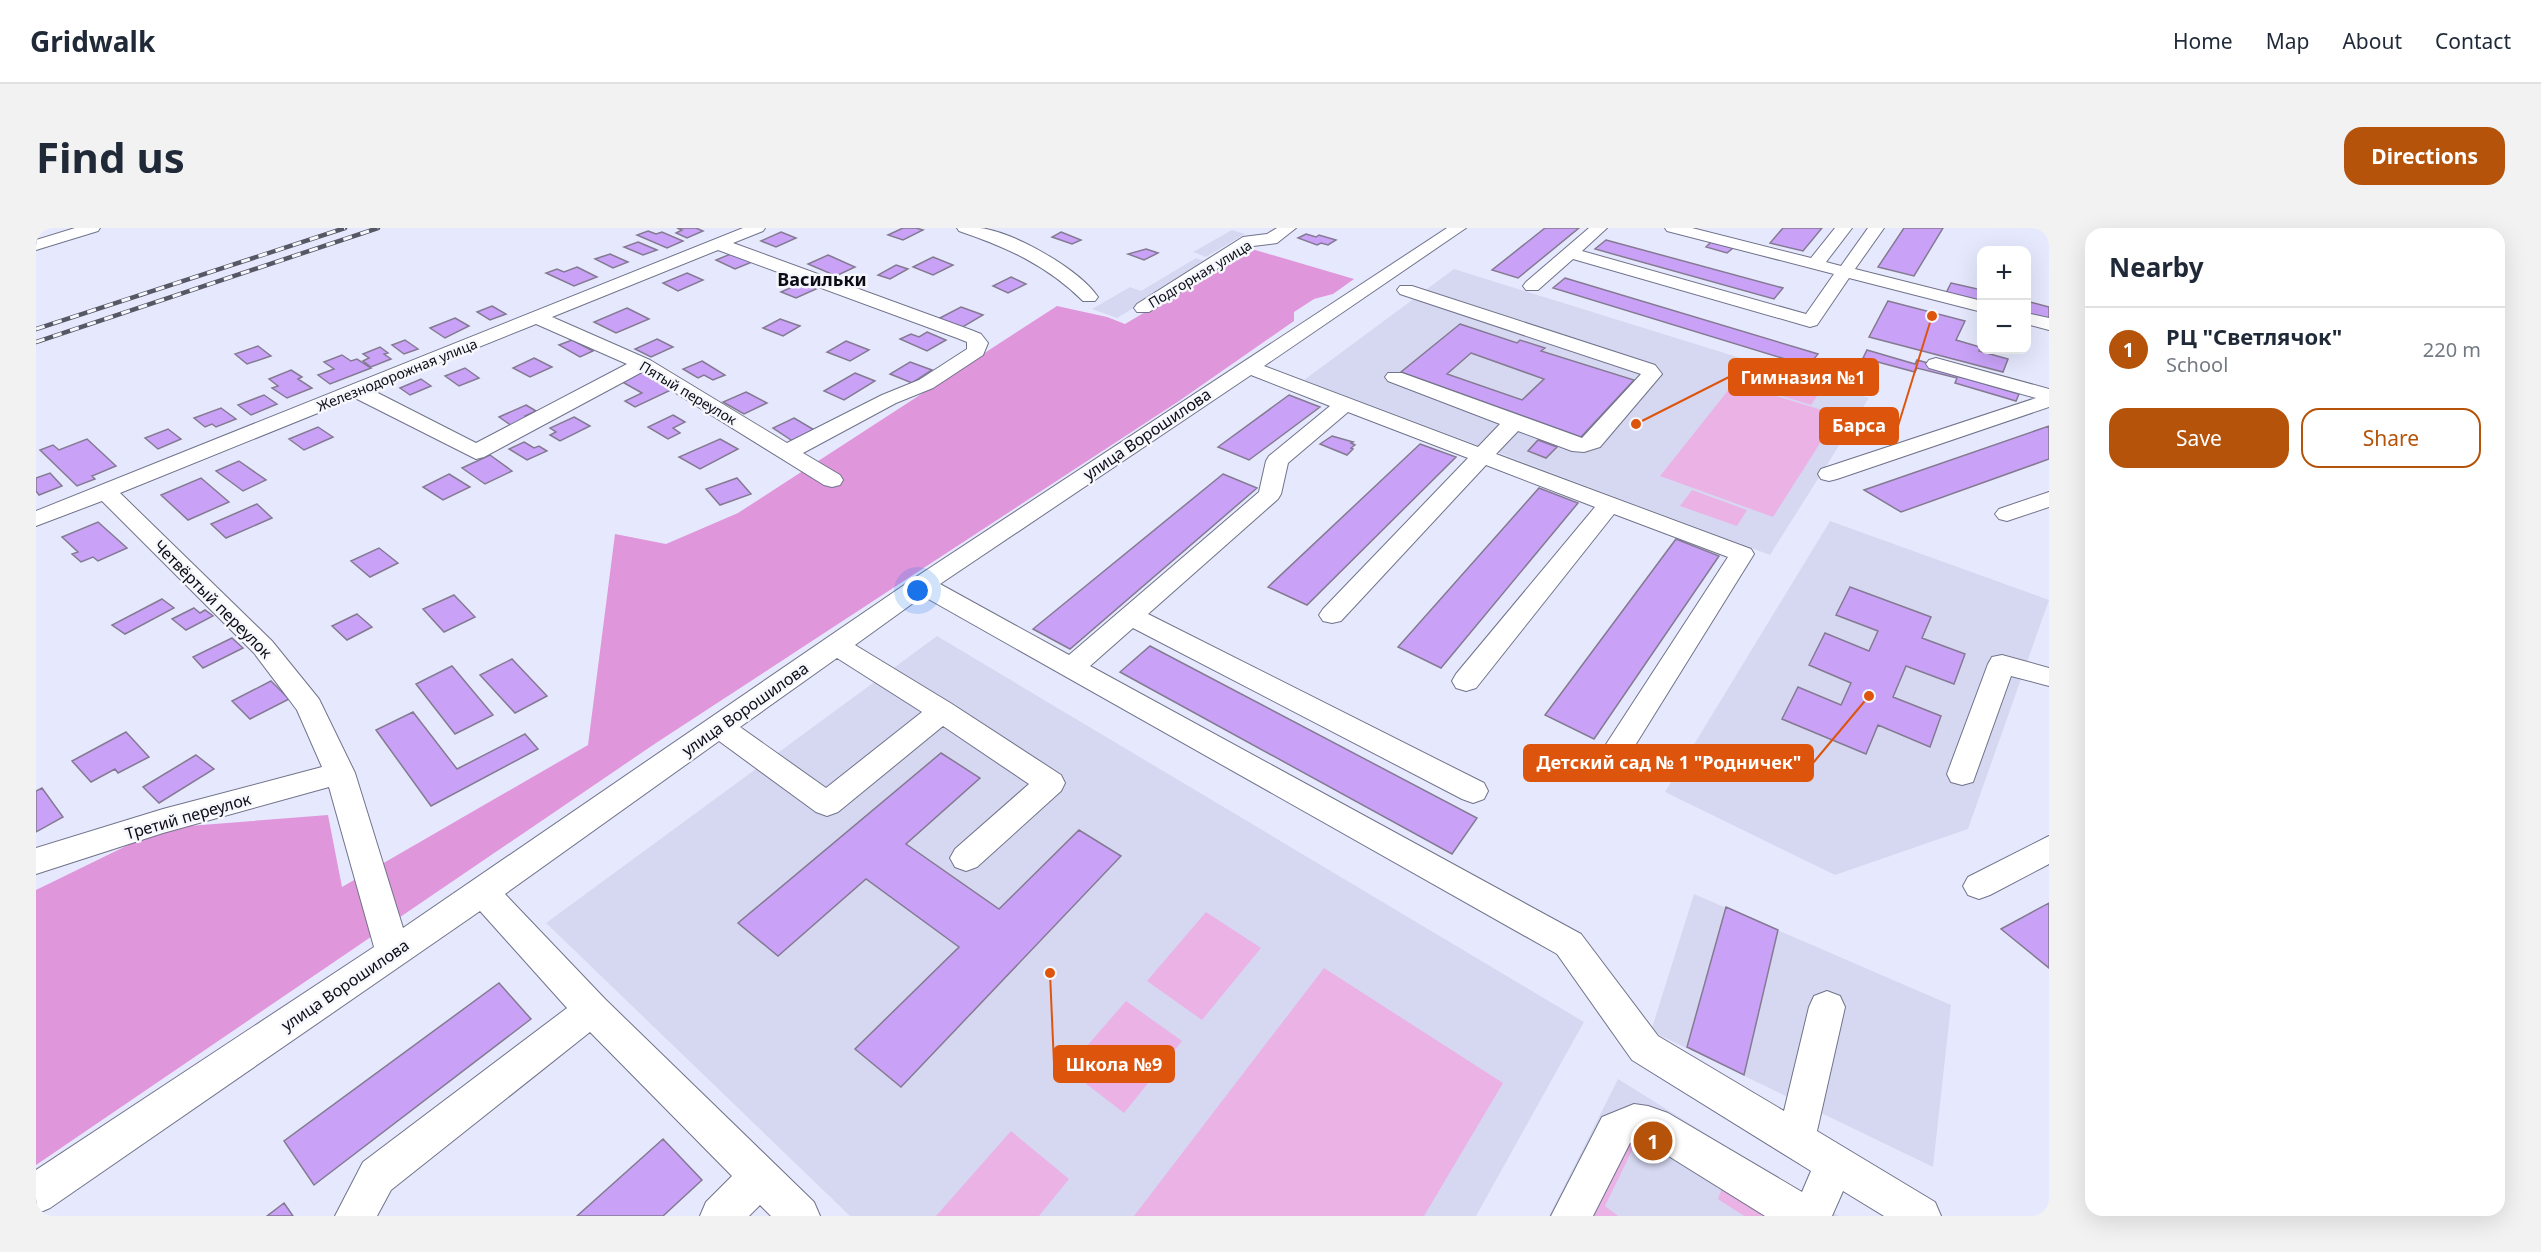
<!DOCTYPE html>
<meta charset="utf-8">
<style>
:root{--surface:#fff;--page:#f2f2f3;--text:#1f2937;--muted:#747a83;--line:#e0e1e3;--accent:#b45309}
body{margin:0;font-family:"Noto Sans",sans-serif;background:var(--page);color:var(--text)}
.controls{position:absolute;right:18px;top:18px;display:grid;overflow:hidden;border-radius:12px;box-shadow:0 6px 24px #0002}
.controls button{width:54px;height:54px;display:grid;place-items:center;padding:0;border:0;border-bottom:2px solid var(--line);background:var(--surface);color:var(--text);font:30px sans-serif}
.you{position:absolute;left:882px;top:363px;width:21px;height:21px;margin:-15px;border:4px solid #fff;border-radius:50%;background:#1a73e8;box-shadow:0 0 0 9px #1a73e833}
.badge{display:grid;place-items:center;width:39px;height:39px;border-radius:50%;background:var(--accent);color:#fff;font-size:20px;font-weight:700}
.pin{position:absolute;translate:-50% -50%;border:3px solid #fff;box-shadow:0 2px 6px #0006}
.list{margin:0;padding:0;list-style:none}
h2{display:flex;justify-content:space-between;align-items:center;height:78px;margin:0;padding:0 24px;font-size:26px}
h2 small{font-size:20px;font-weight:400;color:var(--muted)}
.list li{display:grid;grid-template-columns:39px 1fr auto;gap:18px;align-items:center;box-sizing:border-box;height:84px;padding:0 24px;border-top:2px solid var(--line)}
.list b{display:block;font-size:22px;white-space:nowrap}
.list p{margin:0;font-size:20px;white-space:nowrap;color:var(--muted)}
.list em{font-size:20px;font-style:normal;color:var(--muted)}
.actions{display:flex;gap:12px;padding:18px 24px}
.actions a{flex:1;padding:14px 0;border:2px solid var(--accent);border-radius:18px;text-align:center;font-size:21px;color:var(--accent)}
.actions .main{background:var(--accent);color:#fff}
.map{position:relative;flex:none;width:2013px;height:988px;overflow:hidden;border-radius:18px}
header{display:flex;align-items:center;gap:36px;box-sizing:border-box;height:84px;padding:0 30px;background:var(--surface);border-bottom:2px solid var(--line)}
header strong{font-size:28px}
nav{display:flex;gap:33px;margin-inline-start:auto;font-size:21px}
.intro{display:flex;align-items:center;justify-content:space-between;box-sizing:border-box;height:144px;padding:0 36px}
h1{margin:0;font-size:42px}
.button{padding:15px 27px;border-radius:18px;background:var(--accent);color:#fff;font-size:21px;font-weight:700}
main{display:flex;gap:36px;padding:0 36px}
aside{flex:1;background:var(--surface);border-radius:18px;box-shadow:0 6px 24px #0002}
.map>svg:first-child{display:block}
.built{fill:#d6d8f2}
.green{fill:#eab2e5}
.forest{fill:#e096db}
.building{fill:#c9a2f8;stroke:#847a91;stroke-width:1.5;fill-rule:evenodd}
.lines{fill:none;stroke-linecap:round;stroke-linejoin:round}
.minor-casing{stroke:#70738a;stroke-width:2}
.minor{fill:#fff;fill-rule:evenodd}
.rail-casing{stroke:#565865;stroke-width:4.5}
.rail{stroke:#f6f7fc;stroke-width:3;stroke-dasharray:9;stroke-linecap:butt}
.labels{text-anchor:middle;stroke-width:5;stroke-linejoin:round;paint-order:stroke}
.far-street-label{font-size:14px;fill:#0b0c15;stroke:#f6f7fc}
.street-label{font-size:16px;fill:#0b0c15;stroke:#f6f7fc}
.far-district-label{font-size:18px;font-weight:bold;fill:#0b0c15;stroke:#f6f7fc}
.leader{fill:none;stroke:#dd550c;stroke-width:2}
.callout-dot{fill:#dd550c;stroke:#f6f7fc;stroke-width:2}
.callout{fill:#dd550c;stroke:#dd550c;stroke-width:2}
.callout-label{font-size:18px;text-anchor:middle;font-weight:bold;fill:#fff}
</style>
<header>
<strong>Gridwalk</strong>
<nav><a>Home</a><a>Map</a><a>About</a><a>Contact</a></nav>
</header>
<div class="intro"><h1>Find us</h1><a class="button">Directions</a></div>
<main>
<div class="map">
<svg width="2013" height="988" viewBox="0 0 2013 988">
<rect width="100%" height="100%" fill="#e6e9fe"/>
<path class="built" d="M 1196,2 L 1209,6 L 1170,29 L 1157,24 Z
M 1160,30 L 1172,34 L 1081,90 L 1056,81 L 1094,59 L 1105,63 Z
M 1418,41 L 1833,170 L 1734,327 L 1268,152 Z
M 1794,293 L 2013,372 L 1932,601 L 1799,647 L 1629,564 Z
M 901,408 L 1548,794 L 1440,988 L 814,988 L 510,695 Z
M 1658,666 L 1915,777 L 1897,939 L 1615,803 Z
M 1582,851 L 1803,988 L 1513,988 Z"/>
<path class="green" d="M 1728,152 L 1781,168 L 1775,177 L 1723,161 Z
M 1698,155 L 1802,187 L 1737,289 L 1624,248 Z
M 1656,262 L 1711,282 L 1701,298 L 1644,278 Z
M 1170,684 L 1225,720 L 1166,792 L 1111,753 Z
M 1288,740 L 1467,855 L 1388,988 L 1098,988 Z
M 1090,773 L 1146,813 L 1088,885 L 1031,841 Z
M 975,903 L 1033,951 L 1003,988 L 900,988 Z
M 1603,907 L 1729,977 L 1725,988 L 1708,988 L 1682,971 L 1686,960 L 1603,908 L 1569,978 L 1582,988 L 1554,988 L 1592,911 Z"/>
<path class="forest" d="M 1216,21 L 1318,51 L 1297,66 L 1278,71 L 1258,84 L 1258,93 L 1143,173 L 620,515 L 0,937 L 0,662 L 127,600 L 292,587 L 306,659 L 552,517 L 579,306 L 630,316 L 702,285 L 1021,78 L 1071,89 L 1089,96 Z"/>
<path class="building" d="M 641,0 L 660,0 L 667,3 L 651,10 L 640,5 L 646,2 Z
M 867,0 L 880,0 L 887,2 L 867,12 L 852,7 Z
M 1509,0 L 1543,0 L 1482,50 L 1456,42 Z
M 1747,0 L 1786,0 L 1767,23 L 1734,15 Z
M 1868,0 L 1907,0 L 1878,48 L 1842,39 Z
M 612,3 L 620,6 L 626,4 L 647,13 L 631,20 L 601,7 Z
M 745,4 L 760,10 L 740,19 L 725,13 Z
M 1025,4 L 1045,12 L 1036,16 L 1016,9 Z
M 1270,6 L 1280,9 L 1283,7 L 1300,12 L 1292,17 L 1285,15 L 1281,17 L 1262,10 Z
M 1570,12 L 1747,60 L 1738,71 L 1559,21 Z
M 602,14 L 621,22 L 607,27 L 588,19 Z
M 1675,14 L 1697,20 L 1691,25 L 1670,19 Z
M 1110,21 L 1122,25 L 1108,32 L 1092,26 Z
M 702,23 L 721,32 L 699,41 L 680,32 Z
M 574,26 L 592,34 L 577,40 L 559,31 Z
M 792,27 L 819,39 L 800,48 L 772,36 Z
M 897,29 L 917,37 L 897,47 L 877,39 Z
M 860,37 L 872,41 L 854,51 L 842,47 Z
M 541,39 L 561,49 L 538,58 L 510,45 L 521,41 L 528,44 Z
M 651,45 L 667,52 L 642,63 L 627,55 Z
M 975,49 L 990,56 L 972,65 L 957,58 Z
M 1529,50 L 1782,126 L 1772,138 L 1517,60 Z
M 765,55 L 780,61 L 760,70 L 745,64 Z
M 1915,55 L 1946,62 L 1946,76 L 1909,67 Z
M 1852,73 L 1929,93 L 1920,112 L 1944,119 L 1943,123 L 1972,131 L 1967,144 L 1833,109 Z
M 1990,73 L 2013,79 L 2013,92 L 1990,87 Z
M 456,78 L 470,86 L 454,92 L 441,84 Z
M 925,79 L 947,87 L 925,100 L 902,91 Z
M 591,80 L 613,91 L 580,105 L 558,94 Z
M 419,90 L 433,98 L 409,110 L 394,100 Z
M 744,91 L 764,98 L 747,108 L 727,100 Z
M 1424,96 L 1481,115 L 1484,112 L 1509,120 L 1505,123 L 1598,152 L 1545,209 L 1365,144 ZM 1435,125 L 1508,151 L 1486,172 L 1411,146 Z
M 891,104 L 910,112 L 891,123 L 864,111 L 875,106 L 883,109 Z
M 621,111 L 637,119 L 615,129 L 599,121 Z
M 369,112 L 382,121 L 368,126 L 356,117 Z
M 536,112 L 557,123 L 544,129 L 523,117 Z
M 810,113 L 833,122 L 814,133 L 791,124 Z
M 222,118 L 235,128 L 211,136 L 199,126 Z
M 344,119 L 352,125 L 348,126 L 355,131 L 335,139 L 327,133 L 333,130 L 327,126 Z
M 1831,122 L 1879,136 L 1881,132 L 1920,143 L 1918,147 L 1983,166 L 1980,173 L 1919,155 L 1921,150 L 1881,140 L 1879,144 L 1827,130 Z
M 306,127 L 315,133 L 321,131 L 335,140 L 294,156 L 282,147 L 298,141 L 288,134 Z
M 498,130 L 516,139 L 494,149 L 477,140 Z
M 666,133 L 689,147 L 677,152 L 668,147 L 662,150 L 647,141 Z
M 874,134 L 896,142 L 876,155 L 854,146 Z
M 429,140 L 443,150 L 423,158 L 409,148 Z
M 255,142 L 266,149 L 262,151 L 276,160 L 251,170 L 236,160 L 242,158 L 233,151 Z
M 604,143 L 637,161 L 599,179 L 589,173 L 606,165 L 583,152 Z
M 819,145 L 839,153 L 808,172 L 788,163 Z
M 385,151 L 395,158 L 374,167 L 364,160 Z
M 710,164 L 731,175 L 708,186 L 687,174 Z
M 228,167 L 241,176 L 215,187 L 202,177 Z
M 1253,167 L 1284,179 L 1213,232 L 1182,219 Z
M 490,177 L 500,183 L 489,188 L 493,190 L 476,198 L 463,189 Z
M 185,180 L 200,191 L 180,199 L 176,196 L 169,199 L 158,190 Z
M 637,187 L 649,194 L 637,200 L 644,205 L 632,211 L 612,199 Z
M 538,189 L 554,198 L 524,213 L 514,207 L 520,204 L 514,200 Z
M 758,190 L 780,203 L 758,214 L 737,200 Z
M 2013,198 L 2013,231 L 1865,284 L 1828,262 Z
M 282,199 L 297,209 L 268,222 L 253,211 Z
M 132,201 L 145,211 L 122,221 L 109,210 Z
M 1296,208 L 1317,214 L 1315,215 L 1319,217 L 1315,220 L 1317,221 L 1311,227 L 1284,216 Z
M 51,211 L 80,238 L 56,248 L 59,251 L 41,258 L 4,222 L 17,217 L 23,222 Z
M 684,211 L 702,221 L 664,241 L 643,229 Z
M 1502,212 L 1521,219 L 1510,230 L 1492,223 Z
M 488,214 L 498,220 L 503,218 L 511,223 L 491,232 L 473,221 Z
M 1384,216 L 1420,229 L 1271,377 L 1232,359 Z
M 454,227 L 476,243 L 449,256 L 426,240 Z
M 203,233 L 230,252 L 207,263 L 180,243 Z
M 14,245 L 26,258 L 3,267 L 0,263 L 0,250 Z
M 413,246 L 434,259 L 407,272 L 387,259 Z
M 1187,246 L 1221,260 L 1034,421 L 997,401 Z
M 165,250 L 193,274 L 152,292 L 125,267 Z
M 701,250 L 715,266 L 684,277 L 670,261 Z
M 1503,260 L 1542,275 L 1405,440 L 1362,419 Z
M 221,276 L 236,290 L 190,310 L 175,296 Z
M 62,294 L 91,320 L 62,333 L 57,329 L 45,334 L 36,326 L 42,324 L 26,309 Z
M 1640,311 L 1683,328 L 1558,511 L 1509,487 Z
M 343,320 L 362,335 L 334,349 L 315,333 Z
M 1814,359 L 1895,389 L 1886,410 L 1929,426 L 1918,456 L 1870,438 L 1857,469 L 1905,488 L 1894,519 L 1842,497 L 1830,526 L 1746,491 L 1762,459 L 1805,477 L 1815,455 L 1773,437 L 1789,405 L 1833,423 L 1842,403 L 1800,387 Z
M 418,367 L 439,389 L 408,404 L 387,381 Z
M 126,371 L 138,380 L 89,406 L 76,397 Z
M 158,380 L 164,385 L 169,382 L 177,388 L 150,402 L 136,391 Z
M 321,386 L 336,399 L 311,412 L 296,398 Z
M 196,410 L 207,420 L 167,440 L 157,429 Z
M 1114,418 L 1441,590 L 1416,626 L 1084,444 Z
M 476,431 L 511,468 L 479,485 L 444,447 Z
M 416,438 L 457,487 L 419,506 L 380,456 Z
M 235,453 L 253,471 L 214,491 L 196,473 Z
M 377,484 L 421,541 L 489,506 L 502,521 L 395,578 L 340,502 Z
M 90,504 L 113,529 L 82,545 L 79,541 L 55,554 L 36,533 Z
M 905,525 L 944,550 L 870,616 L 963,681 L 1043,602 L 1085,628 L 865,859 L 819,821 L 923,719 L 830,651 L 742,728 L 702,695 Z
M 160,527 L 178,541 L 123,575 L 107,559 Z
M 6,560 L 27,589 L 0,604 L 0,563 Z
M 2013,675 L 2013,740 L 1965,701 Z
M 1690,679 L 1742,702 L 1708,847 L 1651,819 Z
M 463,755 L 495,791 L 278,957 L 248,913 Z
M 627,911 L 666,952 L 627,988 L 541,988 Z
M 248,975 L 257,988 L 231,988 Z"/>
<g class="lines">
<g class="minor-casing">
<path id="minor" d="M 39,0 L 64,0 L 62,3 L 0,22 L 0,12 Z
M 707,0 L 729,0 L 727,3 L 697,15 L 935,102 L 945,106 L 952,115 L 947,127 L 897,160 L 860,175 L 767,225 L 804,247 L 807,252 L 804,257 L 796,259 L 788,257 L 606,144 L 448,229 L 440,231 L 319,170 L 84,265 L 236,413 L 283,471 L 319,545 L 367,700 L 877,351 L 1411,0 L 1430,0 L 1228,138 L 1442,219 L 1464,196 L 1352,153 L 1349,149 L 1352,145 L 1366,145 L 1546,210 L 1605,146 L 1364,66 L 1361,62 L 1364,58 L 1376,58 L 1619,137 L 1626,146 L 1564,219 L 1548,224 L 1536,223 L 1482,203 L 1460,226 L 1715,321 L 1718,326 L 1590,532 L 1580,535 L 1570,532 L 1565,524 L 1692,329 L 1578,286 L 1440,460 L 1430,463 L 1420,460 L 1416,453 L 1420,446 L 1559,279 L 1450,237 L 1305,393 L 1296,395 L 1287,393 L 1283,387 L 1287,381 L 1432,230 L 1312,184 L 1252,235 L 1245,266 L 1242,271 L 1112,386 L 1448,555 L 1452,563 L 1448,571 L 1437,575 L 1426,571 L 1097,400 L 1054,438 L 1545,706 L 1622,808 L 1748,883 L 1773,779 L 1778,768 L 1791,763 L 1804,768 L 1809,779 L 1781,903 L 1899,974 L 1905,988 L 1848,988 L 1807,963 L 1796,988 L 1729,988 L 1610,914 L 1594,915 L 1557,988 L 1515,988 L 1566,889 L 1598,876 L 1612,878 L 1632,885 L 1766,964 L 1775,943 L 1596,832 L 1521,726 L 887,368 L 819,417 L 916,476 L 1025,547 L 1029,555 L 1025,563 L 941,639 L 930,643 L 919,639 L 914,630 L 919,621 L 993,556 L 907,498 L 802,584 L 791,588 L 780,584 L 683,513 L 469,666 L 569,771 L 778,974 L 784,988 L 735,988 L 724,977 L 713,988 L 664,988 L 670,974 L 696,948 L 554,804 L 355,962 L 341,988 L 299,988 L 327,934 L 531,780 L 444,683 L 14,980 L 0,986 L 0,942 L 338,719 L 293,559 L 127,605 L 0,646 L 0,620 L 127,581 L 286,539 L 261,482 L 218,425 L 66,273 L 0,298 L 0,283 ZM 682,22 L 921,110 L 931,114 L 931,121 L 883,152 L 846,167 L 751,215 L 614,132 L 516,89 ZM 500,96 L 591,136 L 440,215 L 336,162 ZM 1215,147 L 1294,178 L 1233,228 L 1230,233 L 1223,264 L 1033,427 L 904,356 ZM 801,430 L 886,484 L 790,560 L 704,499 Z
M 921,0 C 928,0 936,0 944,0 C 978,4 1043,41 1062,69 L 1059,73 L 1047,73 C 1011,37 970,19 923,3 Z
M 1241,0 L 1260,0 L 1241,15 L 1217,18 L 1113,84 L 1101,84 L 1098,80 L 1101,76 L 1207,9 L 1231,6 Z
M 1553,0 L 1571,0 L 1546,23 L 1770,86 L 1798,46 L 1631,3 L 1629,0 L 1656,0 L 1775,30 L 1799,0 L 1816,0 L 1790,34 L 1805,38 L 1832,0 L 1848,0 L 1819,41 L 1946,73 L 1946,84 L 1813,50 L 1781,97 L 1774,99 L 1537,31 L 1502,62 L 1490,62 L 1487,58 L 1490,54 Z
M 1990,85 L 2013,90 L 2013,102 L 1990,96 Z
M 1900,130 L 2013,161 L 2013,179 L 1801,251 L 1793,253 L 1785,251 L 1782,246 L 1785,241 L 2000,170 L 1893,140 L 1890,136 L 1893,132 Z
M 2013,264 L 2013,279 L 1971,293 L 1963,291 L 1959,286 L 1963,281 Z
M 1966,427 L 2013,440 L 2013,458 L 1975,448 L 1937,554 L 1926,557 L 1915,554 L 1911,546 L 1952,436 L 1956,429 Z
M 2013,608 L 2013,636 L 1954,667 L 1943,671 L 1932,667 L 1927,658 L 1932,649 Z"/>
</g>
<use href="#minor" class="minor"/>
<g class="rail-casing">
<path id="rail" d="M 0,101 L 309,0
M 0,114 L 342,0"/>
</g>
<use href="#rail" class="rail"/>
</g>
<g class="labels">
<g class="far-street-label">
<text transform="translate(1164 46) rotate(-31)" y="5">Подгорная улица</text>
<text transform="translate(361 147) rotate(-22)" y="5">Железнодорожная улица</text>
<text transform="translate(652 165) rotate(31)" y="5">Пятый переулок</text>
</g>
<g class="street-label">
<text transform="translate(1111 206) rotate(-34)" y="6">улица Ворошилова</text>
<text transform="translate(177 371) rotate(45)" y="6">Четвёртый переулок</text>
<text transform="translate(709 481) rotate(-35)" y="6">улица Ворошилова</text>
<text transform="translate(152 588) rotate(-16)" y="6">Третий переулок</text>
<text transform="translate(309 757) rotate(-34)" y="6">улица Ворошилова</text>
</g>
<g class="far-district-label">
<text x="786" y="58">Васильки</text>
</g>
</g>
<path class="leader" d="M1600 196L1693 149M1896 88L1862 198M1833 468L1777 535M1014 745L1018 836"/>
<g class="callout-dot">
<circle cx="1600" cy="196" r="6"/>
<circle cx="1896" cy="88" r="6"/>
<circle cx="1833" cy="468" r="6"/>
<circle cx="1014" cy="745" r="6"/>
</g>
<g class="callout">
<rect x="1693" y="131" width="149" height="36" rx="6"/>
<rect x="1784" y="180" width="78" height="36" rx="6"/>
<rect x="1488" y="517" width="289" height="36" rx="6"/>
<rect x="1018" y="818" width="120" height="36" rx="6"/>
</g>
<g class="callout-label">
<text x="1767" y="156">Гимназия №1</text>
<text x="1823" y="204">Барса</text>
<text x="1633" y="541">Детский сад № 1 "Родничек"</text>
<text x="1078" y="843">Школа №9</text>
</g>
</svg>
<div class="controls">
<button>+</button>
<button>−</button>
</div>
<div class="you"></div>
<div class="pin badge" style="left:1617px;top:913px">1</div>
</div>
<aside>
<h2>Nearby<small></small></h2>
<ul class="list">
<li><span class="badge">1</span><div><b>РЦ &quot;Светлячок&quot;</b><p>School</p></div><em>220 m</em></li>
</ul>
<div class="actions"><a class="main">Save</a><a>Share</a></div>
</aside>
</main>
